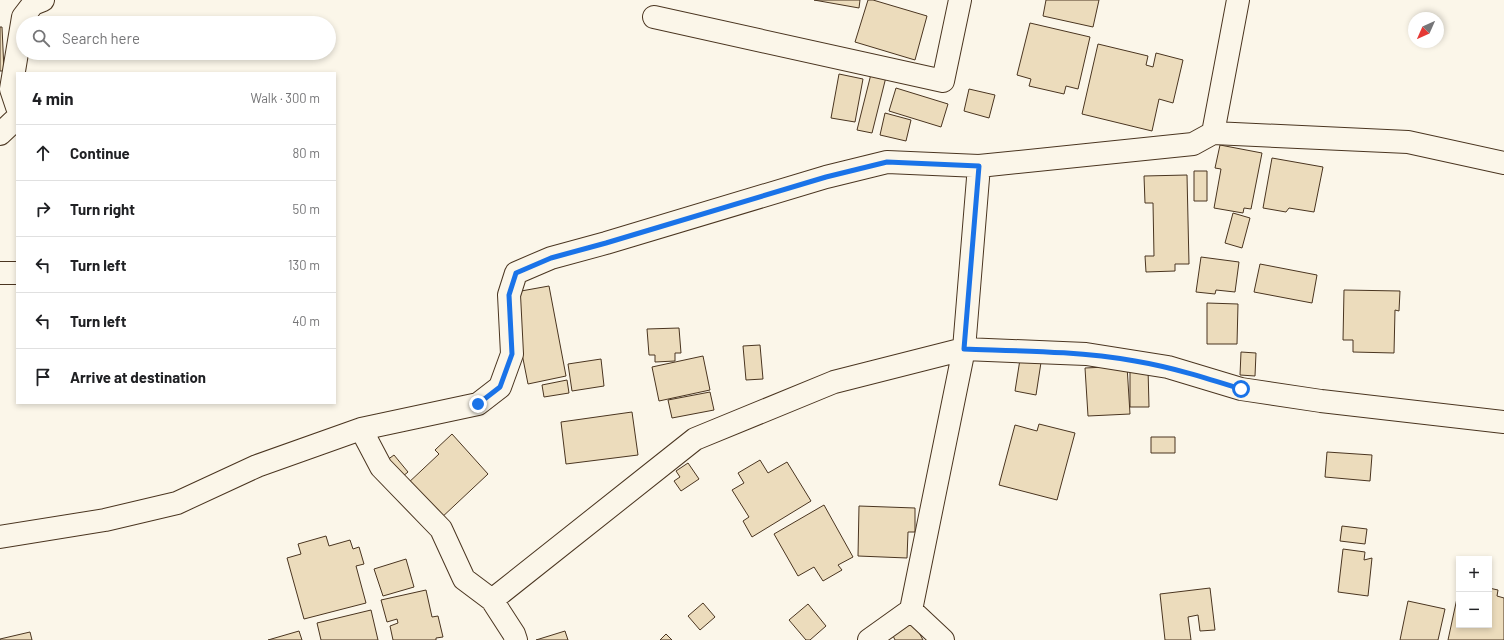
<!DOCTYPE html>
<meta charset="utf-8">
<style>
:root{--surface:#fff;--page:#f6f6f6;--text:#202124;--muted:#757577;--line:#e0e0e0}
body{margin:0;font-family:Barlow,sans-serif;background:var(--page);color:var(--text)}
.controls{position:absolute;right:12px;bottom:12px;display:grid;overflow:hidden;border-radius:0px;box-shadow:0 2px 6px #0003}
.controls button{width:36px;height:36px;display:grid;place-items:center;padding:0;border:0;border-bottom:1px solid var(--line);background:var(--surface);color:var(--text);font:20px sans-serif}
.compass{position:absolute;left:1408px;top:12px;width:36px;height:36px;border-radius:50%;background:var(--surface);box-shadow:0 2px 6px #0003;rotate:225deg}
.stop{position:absolute;width:12px;height:12px;margin:-9px;border:3px solid #1a73e8;border-radius:50%;background:#fff}
.stop.end{background:#1a73e8;border-color:#fff;box-shadow:0 1px 4px #0008}
.list{margin:0;padding:0;list-style:none}
h2{display:flex;justify-content:space-between;align-items:center;height:52px;margin:0;padding:0 16px;font-size:17px}
h2 small{font-size:13px;font-weight:400;color:var(--muted)}
.list li{display:grid;grid-template-columns:26px 1fr auto;gap:12px;align-items:center;box-sizing:border-box;height:56px;padding:0 16px;border-top:1px solid var(--line)}
.list b{display:block;font-size:15px;white-space:nowrap}
.list em{font-size:13px;font-style:normal;color:var(--muted)}
.icon{flex:none;width:22px;height:22px;fill:none;stroke:currentColor;stroke-width:2;stroke-linecap:round;stroke-linejoin:round}
.map{position:relative;flex:none;width:1504px;height:640px;overflow:hidden}
.search{position:absolute;background:var(--surface);box-shadow:0 2px 6px #0003;left:16px;top:16px;width:320px;height:44px;display:flex;align-items:center;gap:10px;box-sizing:border-box;padding:0 14px;border-radius:22px;color:var(--muted);font-size:15px}
.panel{position:absolute;background:var(--surface);box-shadow:0 2px 6px #0003;left:16px;top:72px;width:320px;height:332px;border-radius:0px}
.map>svg:first-child{display:block}
.building{fill:#ecdcbc;stroke:#4a3520}
.lines{fill:none;stroke-linecap:round;stroke-linejoin:round}
.minor-casing{stroke:#4a3520;stroke-width:24}
.minor{stroke:#fbf6e9;stroke-width:22}
.route{stroke:#1a73e8;stroke-width:5}
</style>
<div class="map">
<svg width="1504" height="640" viewBox="0 0 1504 640">
<rect width="100%" height="100%" fill="#fbf6e9"/>
<path class="building" d="M 814,0 L 860,0 L 859,8 Z
M 868,0 L 873,0 L 927,16 L 915,60 L 855,42 Z
M 1046,0 L 1099,0 L 1093,27 L 1043,16 Z
M 1030,23 L 1090,37 L 1078,89 L 1066,86 L 1064,94 L 1029,86 L 1031,79 L 1017,75 Z
M 0,27 L 2,27 L 4,71 L 0,71 Z
M 1098,44 L 1148,56 L 1146,65 L 1153,67 L 1156,53 L 1183,60 L 1173,103 L 1159,99 L 1152,131 L 1082,114 Z
M 839,74 L 863,79 L 855,122 L 831,118 Z
M 871,74 L 886,77 L 872,133 L 857,130 Z
M 896,88 L 948,104 L 941,127 L 889,111 Z
M 969,89 L 995,95 L 989,118 L 964,111 Z
M 885,113 L 911,120 L 906,141 L 880,135 Z
M 1220,145 L 1262,153 L 1251,209 L 1244,208 L 1243,213 L 1214,208 L 1221,169 L 1215,168 Z
M 1272,158 L 1323,167 L 1314,212 L 1289,208 L 1286,212 L 1263,208 Z
M 1194,171 L 1207,171 L 1207,201 L 1194,201 Z
M 1187,175 L 1189,264 L 1175,264 L 1175,271 L 1146,272 L 1145,256 L 1154,256 L 1153,203 L 1145,203 L 1144,176 Z
M 1233,213 L 1250,218 L 1242,248 L 1225,243 Z
M 1201,257 L 1239,262 L 1235,292 L 1216,290 L 1215,294 L 1196,292 Z
M 1260,264 L 1317,275 L 1312,303 L 1254,292 Z
M 549,286 L 566,376 L 528,384 L 510,293 Z
M 1344,290 L 1400,291 L 1399,311 L 1395,310 L 1394,353 L 1353,352 L 1353,340 L 1343,340 Z
M 1207,303 L 1238,304 L 1237,344 L 1207,344 Z
M 679,328 L 681,353 L 675,353 L 675,361 L 655,362 L 655,355 L 649,355 L 647,329 Z
M 760,345 L 763,379 L 746,380 L 743,346 Z
M 1241,352 L 1256,353 L 1255,376 L 1240,375 Z
M 1021,353 L 1042,356 L 1036,395 L 1015,391 Z
M 703,356 L 710,390 L 659,401 L 652,367 Z
M 601,359 L 604,386 L 572,391 L 568,364 Z
M 1127,366 L 1130,414 L 1088,416 L 1085,368 Z
M 1130,368 L 1148,368 L 1149,407 L 1130,407 Z
M 567,380 L 569,393 L 544,397 L 542,385 Z
M 710,392 L 714,410 L 672,418 L 668,400 Z
M 632,412 L 638,455 L 566,464 L 561,422 Z
M 1039,424 L 1075,433 L 1057,500 L 999,485 L 1015,425 L 1037,431 Z
M 452,434 L 488,474 L 439,520 L 406,485 L 439,454 L 435,450 Z
M 1151,437 L 1175,437 L 1175,453 L 1151,453 Z
M 1327,452 L 1372,455 L 1370,481 L 1325,477 Z
M 394,455 L 408,472 L 397,481 L 383,463 Z
M 760,460 L 768,473 L 787,462 L 811,501 L 752,537 L 743,521 L 749,517 L 732,490 L 744,483 L 738,473 Z
M 688,463 L 699,479 L 681,491 L 674,481 L 680,477 L 676,471 Z
M 824,505 L 853,557 L 838,565 L 842,570 L 823,581 L 814,567 L 798,576 L 774,534 Z
M 859,506 L 915,508 L 915,532 L 908,532 L 907,558 L 858,556 Z
M 1342,526 L 1367,529 L 1365,544 L 1340,541 Z
M 326,536 L 329,546 L 350,540 L 353,549 L 359,547 L 364,564 L 356,566 L 366,603 L 304,619 L 287,558 L 301,554 L 298,544 Z
M 1343,549 L 1365,552 L 1364,560 L 1372,558 L 1368,596 L 1338,592 Z
M 406,559 L 414,587 L 383,596 L 374,569 Z
M 1210,588 L 1215,630 L 1200,631 L 1198,615 L 1188,617 L 1191,640 L 1165,640 L 1160,594 Z
M 1489,588 L 1498,590 L 1497,596 L 1504,598 L 1504,640 L 1448,640 L 1459,589 L 1459,625 L 1489,625 Z
M 426,590 L 432,617 L 438,616 L 443,637 L 436,638 L 436,640 L 393,640 L 390,626 L 398,623 L 397,619 L 387,622 L 381,600 Z
M 1408,601 L 1445,609 L 1438,640 L 1400,640 Z
M 703,603 L 715,617 L 700,630 L 688,616 Z
M 808,604 L 826,626 L 810,640 L 806,640 L 789,620 Z
M 371,610 L 378,640 L 321,640 L 317,623 Z
M 911,617 L 923,640 L 895,640 L 889,627 Z
M 299,631 L 302,640 L 268,640 Z
M 565,631 L 568,640 L 536,640 Z
M 30,632 L 32,640 L 0,640 L 0,639 Z
M 666,634 L 672,640 L 660,640 Z"/>
<g class="lines">
<g class="minor-casing">
<path id="minor" d="M 654,17 L 943,81 L 960,0
M 17,107 L 11,89 L 23,17 L 33,4 L 43,0
M 1213,133 L 1238,0
M 0,134 L 17,118
M 0,273 L 17,273
M 361,429 L 478,404 L 500,387 L 512,354 L 509,295 L 516,273 L 551,258 L 606,243 L 826,177 L 887,162 L 979,166 L 1193,144 L 1213,133 L 1408,142 L 1504,163
M 0,537 L 105,520 L 177,503 L 257,466 L 361,429 L 381,467 L 441,529 L 464,579 L 492,600 L 514,634 L 516,640
M 492,600 L 695,439 L 834,382 L 964,349 L 1086,354 L 1168,367 L 1241,389 L 1321,401 L 1504,422
M 911,610 L 943,640
M 869,640 L 911,610 L 964,349 L 979,166"/>
</g>
<use href="#minor" class="minor"/>
</g>
<g class="lines">
<path class="route" d="M 478,404 L 500,387 L 512,354 L 509,295 L 516,273 L 551,258 L 606,243 L 826,177 L 887,162 L 979,166 L 964,349 C 1021,351 1078,351 1135,361 C 1171,367 1206,378 1241,389"/>
</g>
</svg>
<div class="controls">
<button>+</button>
<button>−</button>
</div>
<svg class="compass" viewBox="-18 -18 36 36"><path d="M0-13l5 13h-10z" fill="#e53935"/><path d="M0 13l5-13h-10z" fill="#757577"/></svg>
<div class="stop" style="left:1241px;top:389px"></div>
<div class="stop end" style="left:478px;top:404px"></div>
<div class="search"><svg class="icon" aria-label="search" viewBox="0 0 24 24"><circle cx="10" cy="10" r="6"/><path d="M15 15l6 6"/></svg>Search here</div>
<section class="panel">
<h2>4 min<small>Walk · 300 m</small></h2>
<ul class="list">
<li><svg class="icon" aria-label="ahead" viewBox="0 0 24 24"><path d="M12 20V5M6 11l6-6 6 6"/></svg><div><b>Continue</b></div><em>80 m</em></li>
<li><svg class="icon" aria-label="right" viewBox="0 0 24 24"><path d="M7 20v-9h11M14 6l5 5-5 5"/></svg><div><b>Turn right</b></div><em>50 m</em></li>
<li><svg class="icon" aria-label="left" viewBox="0 0 24 24"><path d="M17 20v-9H6M10 6l-5 5 5 5"/></svg><div><b>Turn left</b></div><em>130 m</em></li>
<li><svg class="icon" aria-label="left" viewBox="0 0 24 24"><path d="M17 20v-9H6M10 6l-5 5 5 5"/></svg><div><b>Turn left</b></div><em>40 m</em></li>
<li><svg class="icon" aria-label="arrive" viewBox="0 0 24 24"><path d="M6 21V4h12l-3 4 3 4H6"/></svg><div><b>Arrive at destination</b></div></li>
</ul>
</section>
</div>
